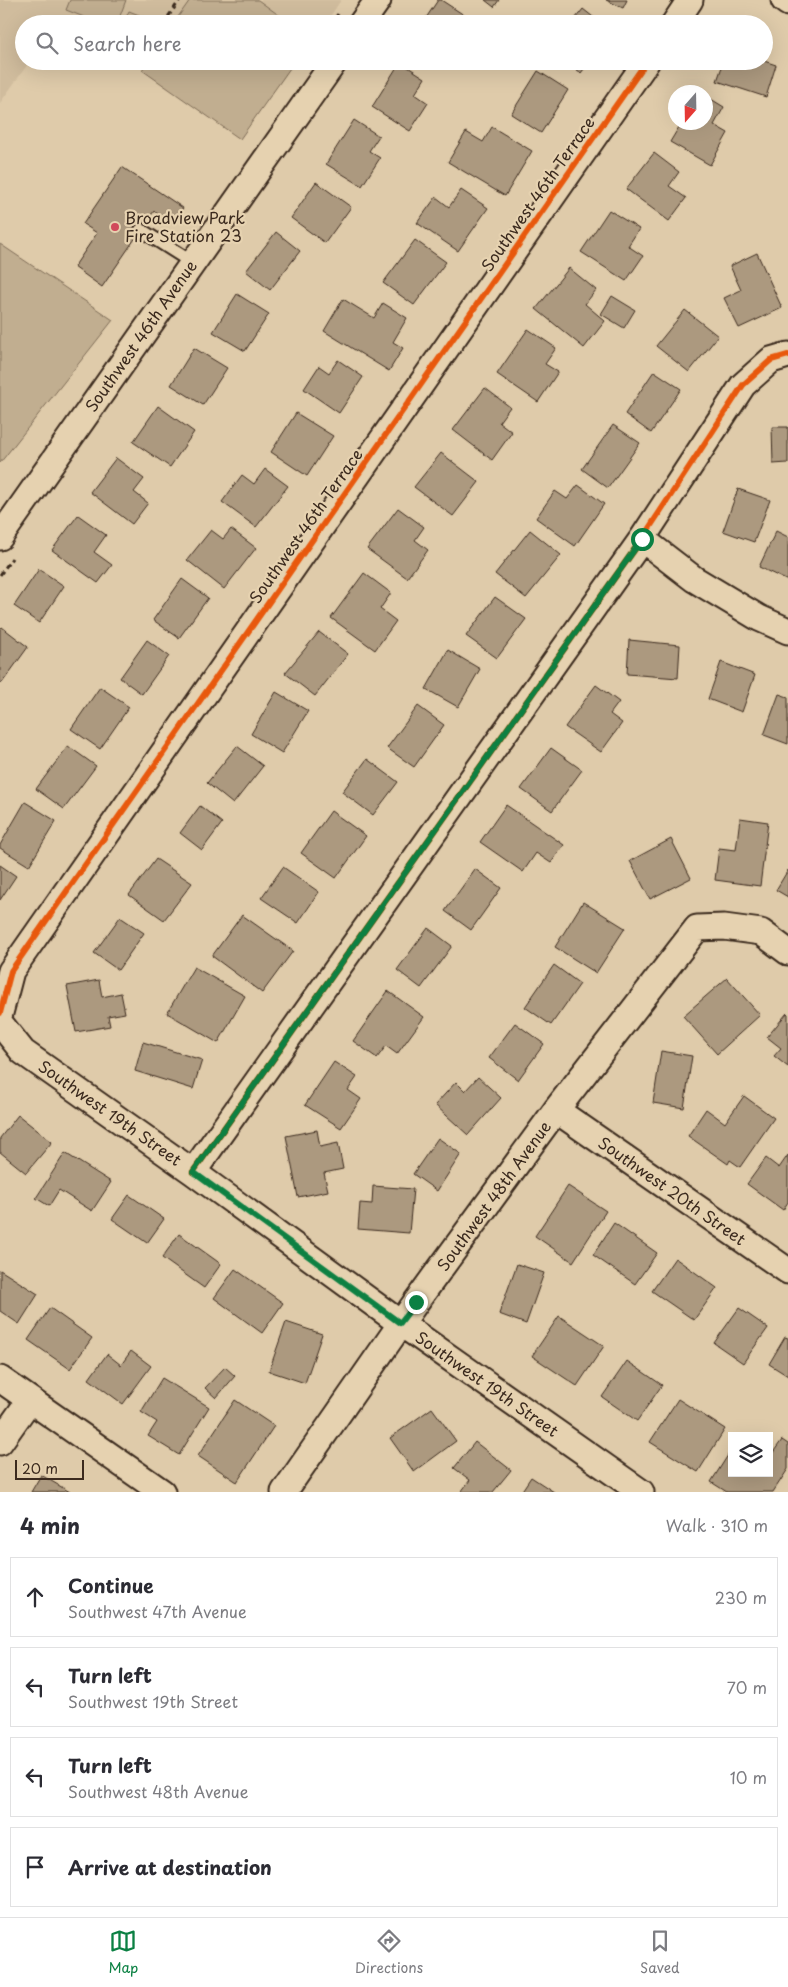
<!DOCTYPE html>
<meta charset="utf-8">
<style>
:root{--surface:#fff;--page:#f7f7f7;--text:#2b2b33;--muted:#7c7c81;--line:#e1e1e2;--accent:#0b8043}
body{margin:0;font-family:"Playpen Sans",sans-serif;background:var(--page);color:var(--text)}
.controls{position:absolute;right:15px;bottom:15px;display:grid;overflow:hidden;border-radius:0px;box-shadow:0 5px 20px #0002}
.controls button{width:45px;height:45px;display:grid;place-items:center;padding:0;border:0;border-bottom:1px solid var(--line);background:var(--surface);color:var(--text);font:25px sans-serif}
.compass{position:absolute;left:668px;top:85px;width:45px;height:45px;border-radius:50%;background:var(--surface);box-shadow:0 5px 20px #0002;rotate:200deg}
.scale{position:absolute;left:15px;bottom:12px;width:69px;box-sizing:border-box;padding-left:5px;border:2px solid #3b2a1e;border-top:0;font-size:14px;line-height:18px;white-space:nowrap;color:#3b2a1e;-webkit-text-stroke:4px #e6d2b0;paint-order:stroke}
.stop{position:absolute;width:15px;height:15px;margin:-11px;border:4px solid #0b8043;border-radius:50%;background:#fff}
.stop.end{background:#0b8043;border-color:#fff;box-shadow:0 1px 5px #0008}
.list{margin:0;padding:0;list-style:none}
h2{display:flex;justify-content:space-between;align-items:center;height:65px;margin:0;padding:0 20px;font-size:21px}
h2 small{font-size:16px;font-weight:400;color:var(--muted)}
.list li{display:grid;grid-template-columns:32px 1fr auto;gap:15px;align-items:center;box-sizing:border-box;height:80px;margin:0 10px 10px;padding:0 10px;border:1px solid var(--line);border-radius:0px}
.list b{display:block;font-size:19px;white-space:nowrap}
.list p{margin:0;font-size:16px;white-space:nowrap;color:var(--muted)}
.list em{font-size:16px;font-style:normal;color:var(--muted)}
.icon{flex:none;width:28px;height:28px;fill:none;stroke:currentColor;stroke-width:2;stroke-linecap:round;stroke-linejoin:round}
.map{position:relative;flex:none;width:788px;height:1492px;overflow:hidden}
.search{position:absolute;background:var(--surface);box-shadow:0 5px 20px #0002;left:15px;right:15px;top:15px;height:55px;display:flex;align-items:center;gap:12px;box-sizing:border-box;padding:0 18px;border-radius:28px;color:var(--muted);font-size:19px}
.sheet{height:425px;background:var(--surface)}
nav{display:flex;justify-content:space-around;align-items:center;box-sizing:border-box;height:70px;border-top:1px solid var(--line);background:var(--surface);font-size:14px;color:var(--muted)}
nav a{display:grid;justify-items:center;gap:2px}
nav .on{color:var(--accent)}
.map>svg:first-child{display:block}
.built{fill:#d0bc9d}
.green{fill:#c1ae90;stroke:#7e6c57}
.building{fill:#ac997f;stroke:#3b2a1e}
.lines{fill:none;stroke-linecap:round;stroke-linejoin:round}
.lane-casing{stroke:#3b2a1e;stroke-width:16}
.street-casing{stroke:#3b2a1e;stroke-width:29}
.path{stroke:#3b2a1e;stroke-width:3;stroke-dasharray:5 4;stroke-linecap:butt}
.lane{stroke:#e6d2b0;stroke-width:12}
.street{stroke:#e6d2b0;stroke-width:25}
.cycleway-casing{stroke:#e6d2b0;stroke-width:9}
.cycleway{stroke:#e8590c;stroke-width:6}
.route{stroke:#0b8043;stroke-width:6}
.poi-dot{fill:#d1495b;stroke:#e6d2b0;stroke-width:2}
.labels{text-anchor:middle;stroke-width:4.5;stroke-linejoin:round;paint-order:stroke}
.street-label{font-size:16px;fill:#3b2a1e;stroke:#e6d2b0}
.poi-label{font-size:16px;fill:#3b2a1e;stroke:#e6d2b0;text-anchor:start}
</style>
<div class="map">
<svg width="788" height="1492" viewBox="0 0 788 1492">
<rect width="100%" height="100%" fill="#dfcbaa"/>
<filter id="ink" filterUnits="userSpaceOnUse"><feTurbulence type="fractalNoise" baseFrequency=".02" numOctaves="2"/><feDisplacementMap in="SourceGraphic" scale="10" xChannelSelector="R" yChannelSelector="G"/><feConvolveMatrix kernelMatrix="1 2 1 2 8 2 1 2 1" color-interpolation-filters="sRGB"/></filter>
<g filter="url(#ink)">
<path class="built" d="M 0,0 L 341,0 L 325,24 L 72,24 L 62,16 L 56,24 L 24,24 L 24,61 L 30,61 L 0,103 Z"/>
<path class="green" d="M 70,0 L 126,0 L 117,24 L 102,24 L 66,10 Z
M 190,0 L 258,0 L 291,24 L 173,24 Z
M 129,11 L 162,24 L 123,24 Z
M 148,61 L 295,61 L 240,139 L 142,70 Z
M 0,244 L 113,320 L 0,463 Z"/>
<path class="building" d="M 438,0 L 441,0 L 464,15 L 458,24 L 422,24 Z
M 485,0 L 499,0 L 494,7 Z
M 606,0 L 627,0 L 623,8 Z
M 583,9 L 602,24 L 571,24 Z
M 566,61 L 590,61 L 581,73 Z
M 724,61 L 764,61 L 776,65 L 766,97 L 717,81 Z
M 400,62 L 425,78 L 415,94 L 428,103 L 410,131 L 372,107 Z
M 538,71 L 568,90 L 541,133 L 511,114 Z
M 706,96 L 724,107 L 714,125 L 728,133 L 710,165 L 670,142 L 682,122 L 706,122 Z
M 354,120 L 379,136 L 369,151 L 380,158 L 362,186 L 326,164 Z
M 492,127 L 532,151 L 505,196 L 448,162 L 466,132 L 483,142 Z
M 654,153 L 679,172 L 669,186 L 686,198 L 669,221 L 626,189 Z
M 122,167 L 183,208 L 171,224 L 154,211 L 102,287 L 74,267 L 97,233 L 83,224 Z
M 316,182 L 351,207 L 325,243 L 291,218 Z
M 461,190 L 488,208 L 458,251 L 417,223 L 436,197 L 449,207 Z
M 609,210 L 639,229 L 628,246 L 643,256 L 626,281 L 581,252 Z
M 276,232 L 300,251 L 270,290 L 246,271 Z
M 415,240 L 446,262 L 414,305 L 383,283 Z
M 757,253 L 782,308 L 739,328 L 724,298 L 741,290 L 730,266 Z
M 569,268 L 596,290 L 585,304 L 605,321 L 584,348 L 536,309 Z
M 237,294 L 269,314 L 245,351 L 213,332 Z
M 612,296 L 635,310 L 624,328 L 601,314 Z
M 343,299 L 374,318 L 383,303 L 407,318 L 393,342 L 403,348 L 389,371 L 324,331 Z
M 685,310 L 718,336 L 689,372 L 656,346 Z
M 528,329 L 556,348 L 545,364 L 558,372 L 538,402 L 497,374 Z
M 194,348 L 227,368 L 203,405 L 171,385 Z
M 338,360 L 363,377 L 339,413 L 304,389 L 319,366 L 329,373 Z
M 654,371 L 681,389 L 651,433 L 625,414 Z
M 485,388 L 510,407 L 499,422 L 512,432 L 492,460 L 453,430 Z
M 158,406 L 194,432 L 170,467 L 133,442 Z
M 296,413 L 333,436 L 307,476 L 271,452 Z
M 613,425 L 640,443 L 608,488 L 582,469 Z
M 772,427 L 788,427 L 788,463 L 773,464 Z
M 441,453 L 479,482 L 453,516 L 414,487 Z
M 116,458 L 144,479 L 134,492 L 148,503 L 132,524 L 90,492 Z
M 265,469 L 288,486 L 256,527 L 222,502 L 242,475 L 254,484 Z
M 578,485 L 604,504 L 575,546 L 536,518 L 555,491 L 567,499 Z
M 738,489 L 770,500 L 754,542 L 723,531 Z
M 398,508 L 424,527 L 415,540 L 428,550 L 407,578 L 367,549 Z
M 78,515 L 106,535 L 94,552 L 112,565 L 98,583 L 52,550 Z
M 231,529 L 256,548 L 224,589 L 187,560 L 211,530 L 223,539 Z
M 530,530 L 561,555 L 526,598 L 495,574 Z
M 776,531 L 788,537 L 788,581 L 759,567 Z
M 39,569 L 64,586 L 39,623 L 14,606 Z
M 364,573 L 391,593 L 380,609 L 396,621 L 375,650 L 331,618 Z
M 182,579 L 208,598 L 179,638 L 153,620 Z
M 495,597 L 526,619 L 497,658 L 466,636 Z
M 2,627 L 28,647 L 2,683 L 0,682 L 0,629 Z
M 319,632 L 348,654 L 315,696 L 285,673 Z
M 147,640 L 169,656 L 142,694 L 120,678 Z
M 629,640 L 680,645 L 678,678 L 627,674 Z
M 448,650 L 480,669 L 458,707 L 426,689 Z
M 721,662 L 755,675 L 742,712 L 708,699 Z
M 596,685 L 619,702 L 610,714 L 622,723 L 601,752 L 565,727 Z
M 100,687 L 129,707 L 100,749 L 71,729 Z
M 276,692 L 308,711 L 282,753 L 251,734 Z
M 779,694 L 788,697 L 788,744 L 764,735 Z
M 418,706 L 444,725 L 414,767 L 387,748 Z
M 68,746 L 96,766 L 64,809 L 36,789 Z
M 237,746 L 263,766 L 233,804 L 207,783 Z
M 551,748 L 582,770 L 552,811 L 521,789 Z
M 367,759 L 398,782 L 373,815 L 342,792 Z
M 25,802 L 56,821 L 29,866 L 0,848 L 0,845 Z
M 506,805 L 564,845 L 551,863 L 536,853 L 523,872 L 480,842 Z
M 200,806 L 222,823 L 202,850 L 180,833 Z
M 331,811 L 366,836 L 336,878 L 301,853 Z
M 740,818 L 768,822 L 760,886 L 715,880 L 719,848 L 736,850 Z
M 671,839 L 691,878 L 650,899 L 630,861 Z
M 156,859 L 192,883 L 164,920 L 129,895 Z
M 0,865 L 16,876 L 0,900 Z
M 283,867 L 319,892 L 298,923 L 261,898 Z
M 475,869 L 501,888 L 471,930 L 445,911 Z
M 788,870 L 788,897 L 776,890 Z
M 583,902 L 625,928 L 596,973 L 555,947 Z
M 242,915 L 293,951 L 262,993 L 212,956 Z
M 120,917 L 144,933 L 118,970 L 94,953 Z
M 428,928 L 452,946 L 421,988 L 397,970 Z
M 554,965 L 580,984 L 551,1025 L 525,1007 Z
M 194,967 L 245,996 L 218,1043 L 167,1013 Z
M 727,978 L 760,1015 L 717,1054 L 683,1016 Z
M 99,980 L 102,997 L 121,993 L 125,1013 L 108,1016 L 110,1026 L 76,1032 L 67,986 Z
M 388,991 L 424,1017 L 397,1054 L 386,1046 L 377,1058 L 353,1041 Z
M 787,1013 L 788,1014 L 788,1067 L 774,1056 L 781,1048 L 767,1037 Z
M 515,1023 L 544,1044 L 518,1080 L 489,1058 Z
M 143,1042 L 202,1060 L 193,1089 L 135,1071 Z
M 661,1051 L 692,1056 L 684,1108 L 653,1103 Z
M 334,1062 L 357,1077 L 348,1090 L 361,1099 L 341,1128 L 305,1105 Z
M 478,1077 L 501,1098 L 468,1135 L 435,1105 L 456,1082 L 465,1091 Z
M 744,1096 L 774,1118 L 740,1167 L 730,1160 L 728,1164 L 688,1136 L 706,1109 L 725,1123 Z
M 18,1115 L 52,1142 L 26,1173 L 0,1152 L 0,1138 Z
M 317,1130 L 320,1147 L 338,1143 L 343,1169 L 324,1173 L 328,1191 L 298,1197 L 286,1136 Z
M 438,1138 L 461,1154 L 437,1191 L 413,1174 Z
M 65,1153 L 111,1182 L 92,1211 L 59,1190 L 49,1206 L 36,1198 Z
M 788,1155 L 788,1202 L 783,1210 L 747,1184 L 766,1158 L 779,1168 Z
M 373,1186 L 413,1189 L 409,1233 L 358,1229 L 360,1203 L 372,1204 Z
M 568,1186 L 606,1211 L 573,1262 L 535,1236 Z
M 129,1195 L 164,1219 L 147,1243 L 112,1219 Z
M 614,1223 L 657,1253 L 635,1284 L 593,1255 Z
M 179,1234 L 221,1264 L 204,1288 L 162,1258 Z
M 675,1258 L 717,1288 L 694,1320 L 652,1291 Z
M 517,1264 L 544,1273 L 526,1324 L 499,1314 Z
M 235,1269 L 283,1303 L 262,1333 L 214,1298 Z
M 0,1270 L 38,1294 L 19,1324 L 0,1311 Z
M 50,1308 L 92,1338 L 70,1369 L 28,1340 Z
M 739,1308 L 768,1328 L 743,1363 L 714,1343 Z
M 559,1316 L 604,1346 L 577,1386 L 532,1356 Z
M 286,1322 L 322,1334 L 305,1383 L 269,1371 Z
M 785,1337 L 788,1338 L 788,1376 L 769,1364 Z
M 131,1351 L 151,1366 L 123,1404 L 89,1379 L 107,1354 L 121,1365 Z
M 627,1361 L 662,1385 L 637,1421 L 602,1397 Z
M 225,1367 L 235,1376 L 216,1398 L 205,1388 Z
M 162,1378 L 209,1407 L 179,1455 L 148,1436 L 157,1422 L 141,1412 Z
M 678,1399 L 725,1429 L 698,1472 L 650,1442 Z
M 235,1400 L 274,1426 L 237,1482 L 198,1456 Z
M 432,1408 L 456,1441 L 414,1472 L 390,1438 Z
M 782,1440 L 788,1444 L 788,1469 L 773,1492 L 727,1492 L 711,1482 L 730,1452 L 732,1453 L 732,1473 L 769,1473 L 769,1458 Z
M 475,1442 L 511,1470 L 493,1492 L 461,1492 L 470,1480 L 454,1468 Z
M 41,1475 L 70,1492 L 31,1492 Z
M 531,1477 L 554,1492 L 521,1492 Z"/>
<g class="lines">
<g class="lane-casing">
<path id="lane" d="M 141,230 L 193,263"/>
</g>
<g class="street-casing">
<path id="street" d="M 784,0 L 788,3
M 361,24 L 378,0
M 674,24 L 690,0
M 0,537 L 335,61
M 642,539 L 694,579 L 759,618 L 788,631
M 0,1013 L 11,971 L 647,61
M 0,1023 L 23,1052 L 193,1172 L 400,1323 L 641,1492
M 556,1110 L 788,1271
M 193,1172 L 642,539 L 743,385 L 771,360 L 788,355
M 0,1379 L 162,1492
M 0,1442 L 29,1401
M 284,1492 L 416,1302 L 556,1110 L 697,928 L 724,927 L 761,932 L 788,952"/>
</g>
<path class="path" d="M 163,24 L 180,0
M 331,24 L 338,14
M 0,575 L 12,558"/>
<use href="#lane" class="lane"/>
<use href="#street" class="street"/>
<g class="cycleway-casing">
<path id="cycleway" d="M 0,1013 L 11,971 L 647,61
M 193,1172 L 642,539 L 743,385 L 771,360 L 788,355"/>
</g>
<use href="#cycleway" class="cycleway"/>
</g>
</g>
<g class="lines" filter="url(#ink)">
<path class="route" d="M 416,1302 L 400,1323 L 193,1172 L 642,539"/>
</g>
<circle class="poi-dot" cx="115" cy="227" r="5"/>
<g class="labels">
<g class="street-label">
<text transform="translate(538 194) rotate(-55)" y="6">Southwest 46th Terrace</text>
<text transform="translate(141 336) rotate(-55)" y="6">Southwest 46th Avenue</text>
<text transform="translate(306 526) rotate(-55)" y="6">Southwest 46th Terrace</text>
<text transform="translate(110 1113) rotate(35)" y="6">Southwest 19th Street</text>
<text transform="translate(672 1191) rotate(35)" y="6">Southwest 20th Street</text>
<text transform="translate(494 1196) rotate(-54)" y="6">Southwest 48th Avenue</text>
<text transform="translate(487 1384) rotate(35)" y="6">Southwest 19th Street</text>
</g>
<g class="poi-label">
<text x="125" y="224">Broadview Park<tspan x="125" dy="18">Fire Station 23</tspan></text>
</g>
</g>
</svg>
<div class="controls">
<button><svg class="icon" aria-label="layers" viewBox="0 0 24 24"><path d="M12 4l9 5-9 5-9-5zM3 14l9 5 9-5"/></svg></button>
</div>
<svg class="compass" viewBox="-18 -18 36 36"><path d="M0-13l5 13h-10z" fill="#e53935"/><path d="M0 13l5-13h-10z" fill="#7c7c81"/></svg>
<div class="scale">20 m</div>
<div class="stop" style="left:642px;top:539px"></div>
<div class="stop end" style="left:416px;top:1302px"></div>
<div class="search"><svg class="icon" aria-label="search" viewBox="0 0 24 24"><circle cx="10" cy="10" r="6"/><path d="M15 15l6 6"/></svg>Search here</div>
</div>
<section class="sheet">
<h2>4 min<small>Walk · 310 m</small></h2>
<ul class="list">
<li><svg class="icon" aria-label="ahead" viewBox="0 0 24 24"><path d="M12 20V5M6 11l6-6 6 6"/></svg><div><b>Continue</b><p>Southwest 47th Avenue</p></div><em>230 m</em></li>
<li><svg class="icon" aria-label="left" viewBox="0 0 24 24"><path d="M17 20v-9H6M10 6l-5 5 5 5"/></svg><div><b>Turn left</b><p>Southwest 19th Street</p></div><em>70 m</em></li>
<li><svg class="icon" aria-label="left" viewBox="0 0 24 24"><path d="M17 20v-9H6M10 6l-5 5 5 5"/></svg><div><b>Turn left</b><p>Southwest 48th Avenue</p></div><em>10 m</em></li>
<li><svg class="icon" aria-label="arrive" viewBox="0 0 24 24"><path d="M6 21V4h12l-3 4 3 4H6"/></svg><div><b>Arrive at destination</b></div></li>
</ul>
</section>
<nav>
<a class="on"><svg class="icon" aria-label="map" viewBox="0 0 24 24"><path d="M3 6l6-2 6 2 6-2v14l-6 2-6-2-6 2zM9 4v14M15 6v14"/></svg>Map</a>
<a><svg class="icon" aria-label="directions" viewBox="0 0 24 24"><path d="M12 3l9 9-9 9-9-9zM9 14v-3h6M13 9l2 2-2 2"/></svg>Directions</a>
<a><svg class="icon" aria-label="saved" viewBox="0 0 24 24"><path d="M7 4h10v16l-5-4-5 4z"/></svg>Saved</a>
</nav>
